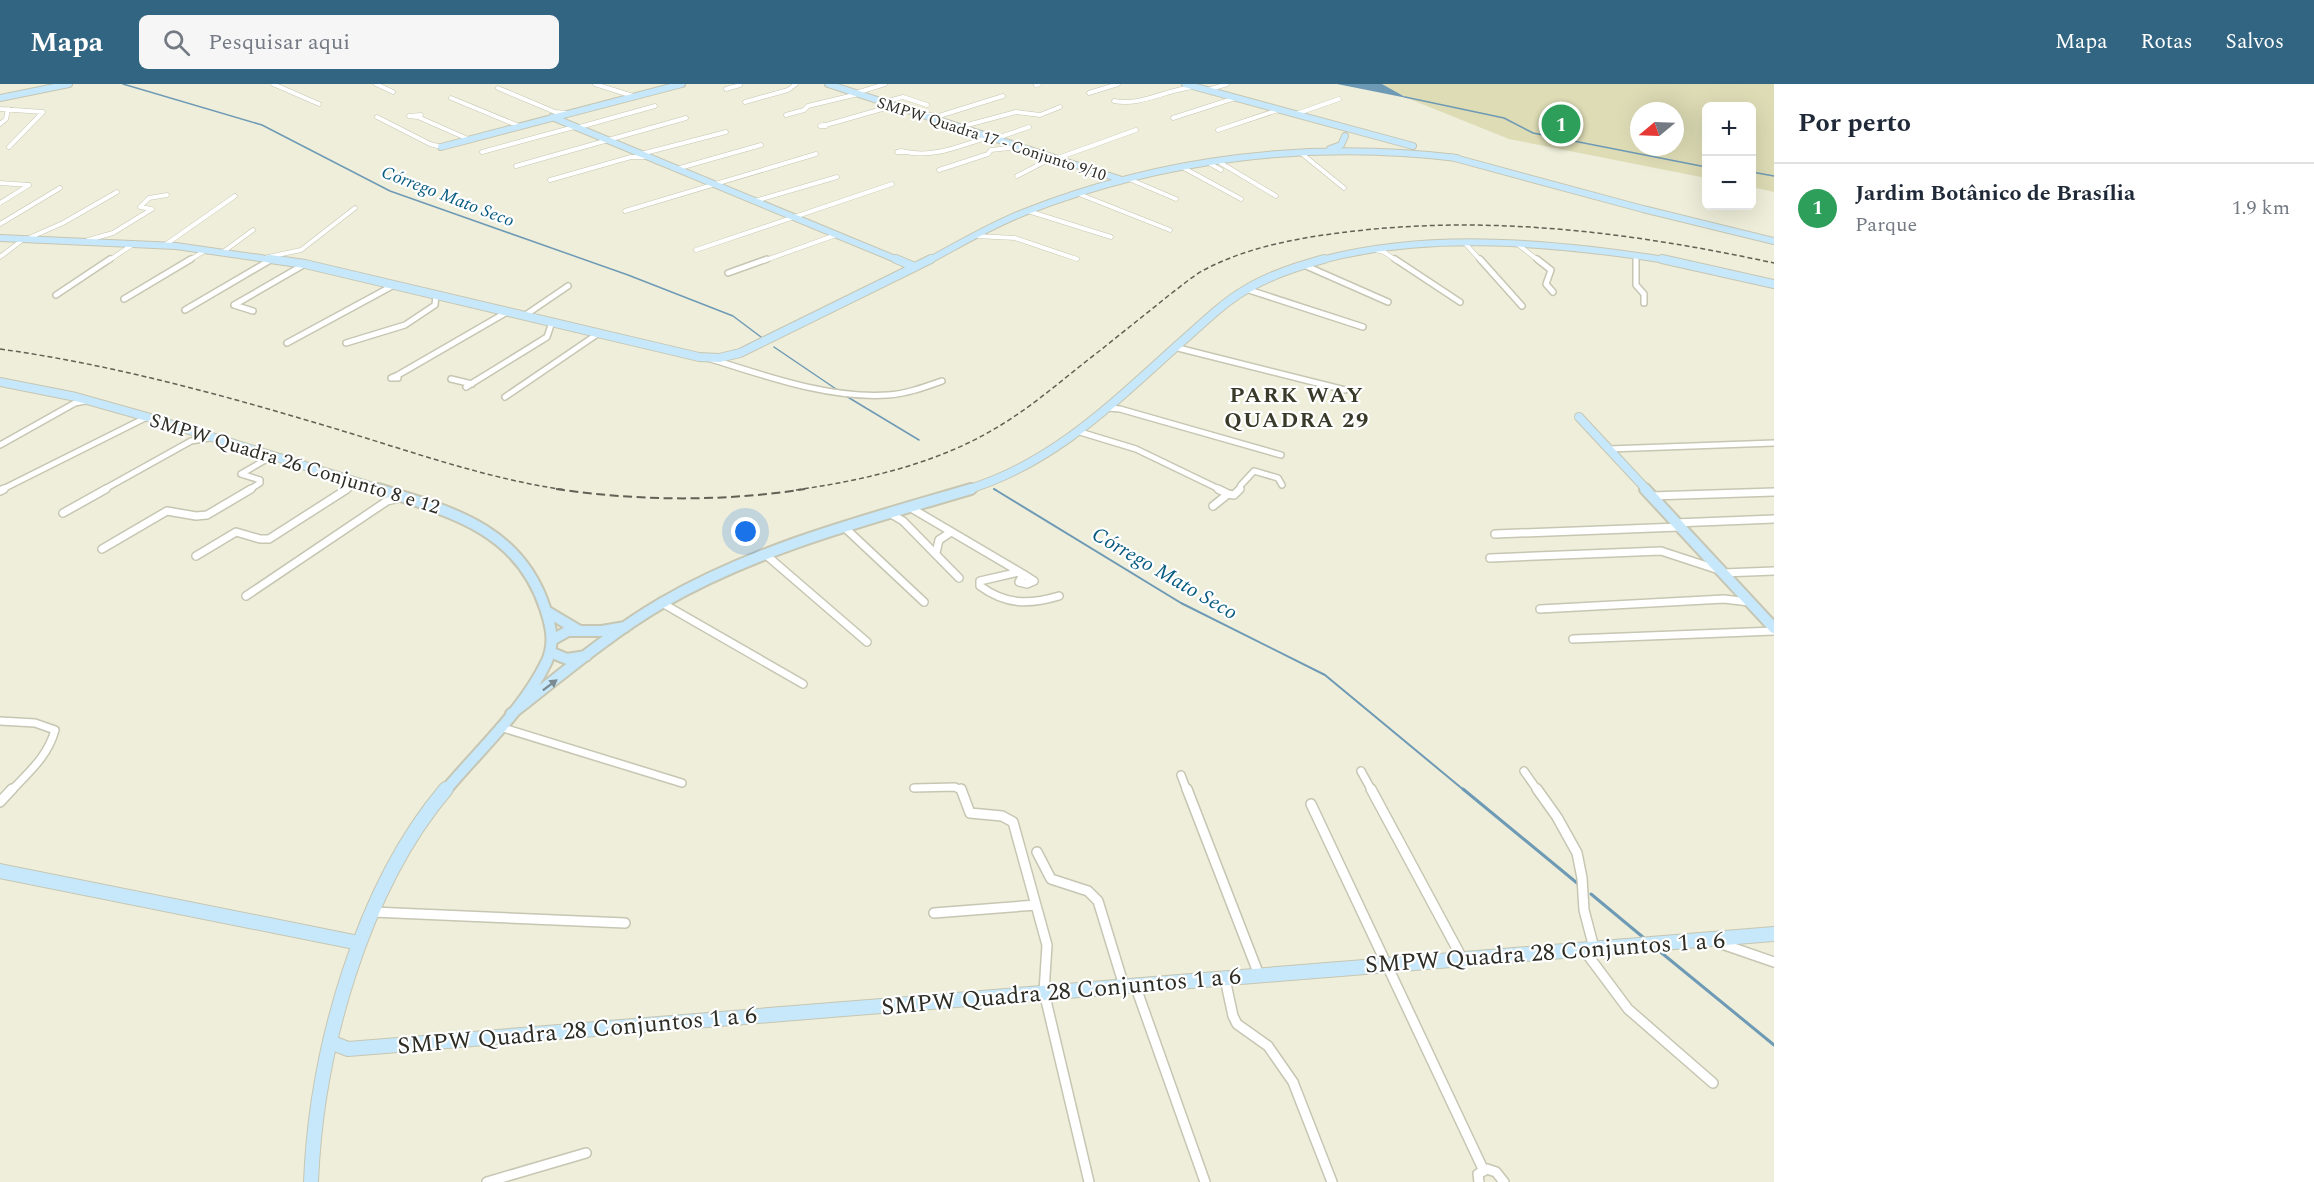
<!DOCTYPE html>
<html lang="pt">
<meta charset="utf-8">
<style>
:root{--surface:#fff;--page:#f6f6f7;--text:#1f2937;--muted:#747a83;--line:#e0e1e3;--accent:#326582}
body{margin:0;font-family:Spectral,serif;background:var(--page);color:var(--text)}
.controls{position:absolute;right:18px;top:18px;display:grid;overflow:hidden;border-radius:9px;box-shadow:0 6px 24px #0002}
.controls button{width:54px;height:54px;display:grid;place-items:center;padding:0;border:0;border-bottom:2px solid var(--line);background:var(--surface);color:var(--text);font:30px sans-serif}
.compass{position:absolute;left:1630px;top:18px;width:54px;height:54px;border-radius:50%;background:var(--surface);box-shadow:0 6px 24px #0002;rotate:251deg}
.you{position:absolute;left:746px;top:448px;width:21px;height:21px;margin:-15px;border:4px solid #fff;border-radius:50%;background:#1a73e8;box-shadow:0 0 0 9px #1a73e833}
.badge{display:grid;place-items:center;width:39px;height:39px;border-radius:50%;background:var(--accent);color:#fff;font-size:20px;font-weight:700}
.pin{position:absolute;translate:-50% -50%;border:3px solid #fff;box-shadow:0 2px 6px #0006}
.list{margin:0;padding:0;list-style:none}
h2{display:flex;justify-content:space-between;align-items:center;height:78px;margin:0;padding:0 24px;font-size:26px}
h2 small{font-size:20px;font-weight:400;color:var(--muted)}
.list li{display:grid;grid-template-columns:39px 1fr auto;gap:18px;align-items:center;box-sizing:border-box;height:90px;padding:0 24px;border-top:2px solid var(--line)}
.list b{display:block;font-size:22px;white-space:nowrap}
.list p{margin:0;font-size:20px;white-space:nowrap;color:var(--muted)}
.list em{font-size:20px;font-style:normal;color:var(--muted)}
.icon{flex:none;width:33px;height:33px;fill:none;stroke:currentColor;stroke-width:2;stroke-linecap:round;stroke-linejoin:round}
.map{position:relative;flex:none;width:1774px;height:1098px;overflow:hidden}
header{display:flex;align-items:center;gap:36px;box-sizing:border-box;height:84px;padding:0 30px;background:var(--accent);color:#fff}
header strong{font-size:28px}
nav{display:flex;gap:33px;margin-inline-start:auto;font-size:21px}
.search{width:420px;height:54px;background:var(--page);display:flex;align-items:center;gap:15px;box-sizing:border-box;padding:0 21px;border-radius:9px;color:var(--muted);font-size:22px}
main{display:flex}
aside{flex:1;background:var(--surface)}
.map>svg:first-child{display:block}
.green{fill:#dddcb5;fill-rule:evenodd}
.water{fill:#6e9ab5}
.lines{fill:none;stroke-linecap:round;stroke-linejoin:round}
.stream-far2{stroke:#6e9ab5;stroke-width:1.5}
.stream-far1{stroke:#6e9ab5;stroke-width:2}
.stream{stroke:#6e9ab5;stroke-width:3}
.street-far3-casing{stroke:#c6c6b3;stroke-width:5}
.street-far2-casing{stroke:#c6c6b3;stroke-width:8}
.street-far1-casing{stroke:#c6c6b3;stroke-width:10}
.street-casing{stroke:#c6c6b3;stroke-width:12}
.secondary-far3-casing{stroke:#c6c6b3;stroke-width:8}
.secondary-far2-casing{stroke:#c6c6b3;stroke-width:10}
.secondary-far1-casing{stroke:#c6c6b3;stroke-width:14}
.secondary-casing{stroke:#c6c6b3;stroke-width:16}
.street-far3{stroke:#fff;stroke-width:4}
.street-far2{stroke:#fff;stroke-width:5}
.street-far1{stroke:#fff;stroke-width:7}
.street{stroke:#fff;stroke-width:9}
.secondary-far3{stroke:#c6e8fa;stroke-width:6}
.secondary-far2{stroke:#c6e8fa;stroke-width:8}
.secondary-far1{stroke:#c6e8fa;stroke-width:10}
.secondary{stroke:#c6e8fa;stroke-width:14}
.rail-far1{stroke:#616156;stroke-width:1.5;stroke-dasharray:5 3;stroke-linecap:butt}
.rail{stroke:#616156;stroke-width:2;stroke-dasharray:9 4.5;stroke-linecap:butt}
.oneway{fill:#7a8a90}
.labels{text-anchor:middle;stroke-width:4.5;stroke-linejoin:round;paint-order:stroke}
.far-street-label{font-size:16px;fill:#2d2d26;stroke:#fff}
.far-water-label{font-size:18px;font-style:italic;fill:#075b80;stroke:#fff}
.street-label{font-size:20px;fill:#2d2d26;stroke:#fff}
.water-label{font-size:21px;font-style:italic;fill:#075b80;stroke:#fff}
.far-district-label{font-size:22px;font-weight:bold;letter-spacing:1.5px;fill:#3a3a2a;stroke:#fff}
.near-street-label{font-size:24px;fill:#2d2d26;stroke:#fff}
</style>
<header>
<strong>Mapa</strong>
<div class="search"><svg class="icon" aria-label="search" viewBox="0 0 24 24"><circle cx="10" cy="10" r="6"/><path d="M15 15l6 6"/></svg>Pesquisar aqui</div>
<nav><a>Mapa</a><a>Rotas</a><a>Salvos</a></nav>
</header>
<main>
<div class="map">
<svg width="1774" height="1098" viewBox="0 0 1774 1098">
<rect width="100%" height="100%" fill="#eeeeda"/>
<path class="green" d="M 1382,0 L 1774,0 L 1774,108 L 1752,103 L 1752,22 L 1706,22 L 1706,94 L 1509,55 L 1407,14 ZM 1639,27 L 1675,27 L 1675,63 L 1639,63 Z"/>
<path class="water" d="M 1337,0 L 1382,0 L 1407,14 Z"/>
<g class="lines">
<path class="stream-far2" d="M 123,0 L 262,41 L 390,107 L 628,191 L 733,232 L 761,253
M 1405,13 L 1504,34 L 1533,49 L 1706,83
M 1752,88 L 1774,92
M 774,263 L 839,307
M 846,312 L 919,356
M 994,405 L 996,406"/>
<path class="stream-far1" d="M 994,405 L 1181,519 L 1325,591 L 1465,707"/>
<path class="stream" d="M 1463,705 L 1577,799
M 1591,810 L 1644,854
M 1658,866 L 1774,961"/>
<g class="street-far3-casing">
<path id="street-far3" d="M 273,0 L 319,20
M 376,0 L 393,8
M 595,0 L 633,12
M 1036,1 L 1039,0
M 498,4 L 555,28 L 568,29
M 726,5 L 740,1
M 1208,6 L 1227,0
M 856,9 L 885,0
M 1089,9 L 1118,0
M 451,14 L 519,42
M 1114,17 C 1142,22 1165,6 1193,3
M 745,18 L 788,6 L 796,0
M 884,18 L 903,13 L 927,21
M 0,25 L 43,28 L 9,63
M 923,30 L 939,32 L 1003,12
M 1296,30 L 1339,15
M 421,31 L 418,33 L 409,32 Z
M 786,31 L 804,26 L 808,22 L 858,10
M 377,33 L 430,60 L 441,63
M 418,33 L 468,55
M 1173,34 L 1235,14
M 0,40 L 6,35 L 8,25
M 823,41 L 826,41 L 826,42 L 820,42 Z
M 826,41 L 889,23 L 897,23
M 960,43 L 1016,28 L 1040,31 L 1060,23
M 576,44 L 655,22
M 1218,46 L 1278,26
M 994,55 L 1029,43
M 901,67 L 906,68 L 897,68 Z
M 482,68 L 574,43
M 906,68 C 936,74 961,61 989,53
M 1301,69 L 1344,104
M 641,70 L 726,48
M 1055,75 L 1136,46
M 1219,78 L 1276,112
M 1209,79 L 1221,86
M 516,82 L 686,34
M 1182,83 L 1241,115
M 676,85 L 761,61
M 939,86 L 988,70 L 991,66 L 1018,63
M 1017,92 L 1052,74
M 1129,95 L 1176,115
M 550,96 L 631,73 L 648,73
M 0,99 L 29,101
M 1079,110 L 1170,146
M 755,117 L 837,93
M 0,119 L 29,101
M 625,127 L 816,70
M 1028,127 L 1111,153
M 0,140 L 60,104
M 976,152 L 1015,154 L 1077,175
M 29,154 L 63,139 L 117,108
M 88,156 L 113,149 L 152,125 L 140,123 L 149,114 L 167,111
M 1464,158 L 1481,177
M 1516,159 L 1539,177
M 165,161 L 235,112
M 696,166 L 892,100
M 1375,166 L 1384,168 L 1397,177
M 223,168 L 253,146
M 1636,171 L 1636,177
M 0,173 L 25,154
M 268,173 L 301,166 L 355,124
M 108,177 L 135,159
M 188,177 L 206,166
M 269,177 L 272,175
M 763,177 L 836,151"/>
</g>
<g class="street-far2-casing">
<path id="street-far2" d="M 1395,175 L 1460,218
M 1480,175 L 1522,222
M 1537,175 L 1551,186 L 1546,200 L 1553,208
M 1636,175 L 1636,201 L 1644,210 L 1644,219
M 1304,181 L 1388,218
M 728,189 L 767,175
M 1246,205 L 1363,243
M 56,211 L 110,175
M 124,215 L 191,175
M 185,226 L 272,175
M 253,227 L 234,221 L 305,180
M 524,232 L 568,202
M 287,259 L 394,201
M 346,259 L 405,241 L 435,221 L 436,211
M 1178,264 L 1345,306
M 711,275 C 766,292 829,315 888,311 C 906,310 925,303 942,297
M 398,291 L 398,294 L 391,294 Z
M 398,291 L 507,228
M 451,295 L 472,300
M 466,303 L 547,253 L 552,238
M 505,313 L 599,249
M 1108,324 L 1120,325 L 1281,371
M 1080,348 L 1136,365 L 1221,406
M 0,361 L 75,319 L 85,317
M 1609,365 L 1774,359
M 1,406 L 147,333
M 103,406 L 191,357 L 209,354
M 249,406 L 260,399 L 260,396 L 241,390 L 272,372
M 345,406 L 358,398
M 1239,406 L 1241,401 L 1254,387 L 1278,394 L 1282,401"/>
</g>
<g class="street-far1-casing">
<path id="street-far1" d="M 0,407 L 4,405
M 1228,410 L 1234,411 L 1240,405
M 1651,412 L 1774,408
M 1213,422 L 1228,410 L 1218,405
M 911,424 L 1023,490
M 63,429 L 106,405
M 891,430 L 903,437 L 959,494
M 1675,439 L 1774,435
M 844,443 L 924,518
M 1495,450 L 1679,443
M 102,465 L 167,427 L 196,432 L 207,431 L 251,405
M 936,469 L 939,456 L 951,448
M 765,470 L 867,558
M 196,472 L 236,448 L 260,455 L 269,455 L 347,405
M 1490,474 L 1661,467 L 1716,485
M 1019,488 L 980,497 L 980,502 C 1006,521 1029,521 1059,512
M 1723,489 L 1774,487
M 1023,490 L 1034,497 L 1027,500 L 1019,498 Z
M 246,512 L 387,417 L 400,414
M 662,519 L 803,600
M 1540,525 L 1724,515 L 1749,518
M 1573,555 L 1774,547
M 0,637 L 35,639 L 55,646 C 48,672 29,688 11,707
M 500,643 L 682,699
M 1361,687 L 1372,707
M 1524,687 L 1538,707
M 1181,691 L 1187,707
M 914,704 L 955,703 L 962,707"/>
</g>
<g class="street-casing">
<path id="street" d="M 961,705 L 970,729 L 1002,732 L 1013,738 L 1047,861 L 1044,908 L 1089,1098
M 1187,705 L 1259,891
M 1371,705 L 1462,874
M 1537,705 L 1557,733 L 1577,769 L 1582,794 L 1584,826 L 1594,864
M 0,718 L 12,705
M 1311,720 L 1483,1085
M 1037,768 L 1051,795 L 1088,807 L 1098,817 L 1124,902
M 373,828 L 625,839
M 934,829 L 1036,821
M 1719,859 L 1774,878
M 1584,866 L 1628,925 L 1713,999
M 1225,895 L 1233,932 L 1237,940 L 1268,962 L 1293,998 L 1332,1098
M 1135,901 L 1205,1098
M 487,1098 L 586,1069
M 1479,1098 L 1478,1090 L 1487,1085 L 1496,1088 L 1504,1098"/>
</g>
<g class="secondary-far3-casing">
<path id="secondary-far3" d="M 828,0 L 1122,96
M 1185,0 L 1413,62
M 0,14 L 69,0
M 552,33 L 900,177
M 441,63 L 682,0
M 1330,65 L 1341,61 L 1345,52
M 1451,73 L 1643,125 L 1774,157
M 0,154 L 176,162 L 281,177
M 928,177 C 960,160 991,141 1025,128 C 1162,74 1311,56 1457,74
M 1318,177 C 1430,146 1559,159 1672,177"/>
</g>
<g class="secondary-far2-casing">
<path id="secondary-far2" d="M 270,175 L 305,180 L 699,273 L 719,274 L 740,269 L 931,175
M 896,175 L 915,183
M 1662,175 L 1774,200
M 0,298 L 76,313 L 147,333 L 383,406
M 1579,333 L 1647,406
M 966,406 C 1053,380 1113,319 1179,260 C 1200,242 1222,219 1247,205 C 1270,191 1298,182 1324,175"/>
</g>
<g class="secondary-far1-casing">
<path id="secondary-far1" d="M 378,405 C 449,427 519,444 545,524 C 551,542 555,559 547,577 C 523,627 479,666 445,707
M 1645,405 L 1774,544
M 546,527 L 578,546
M 552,556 L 568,547 L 602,547 L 625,543
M 550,568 L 567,575 L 586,572
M 511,630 C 560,592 609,550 662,519 C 757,464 866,436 971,405"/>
</g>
<g class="secondary-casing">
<path id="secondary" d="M 0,787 L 359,859
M 330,958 L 348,965 L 1774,850
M 311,1098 C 316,969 361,805 446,705"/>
</g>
<use href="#street-far3" class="street-far3"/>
<use href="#street-far2" class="street-far2"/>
<use href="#street-far1" class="street-far1"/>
<use href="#street" class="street"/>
<use href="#secondary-far3" class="secondary-far3"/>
<use href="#secondary-far2" class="secondary-far2"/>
<use href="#secondary-far1" class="secondary-far1"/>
<use href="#secondary" class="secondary"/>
<path class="rail-far1" d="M 0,265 C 114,281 223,311 333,344 C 410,367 487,395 566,406
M 796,406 C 866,396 940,379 1001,341 C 1037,319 1069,290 1102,265 C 1124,247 1146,230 1168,212 C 1179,204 1190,194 1202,187 C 1248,162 1303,153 1355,147 C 1497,131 1635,149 1774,179"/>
<path class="rail" d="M 556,405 C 639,417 722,418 805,405"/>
</g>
<defs><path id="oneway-solid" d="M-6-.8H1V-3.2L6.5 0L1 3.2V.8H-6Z" transform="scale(1.5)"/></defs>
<use class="oneway" href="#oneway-solid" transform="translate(550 601) rotate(-37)"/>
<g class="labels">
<g class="far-street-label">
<text transform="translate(992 54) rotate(18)" y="6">SMPW Quadra 17 - Conjunto 9/10</text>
</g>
<g class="far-water-label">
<text transform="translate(448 112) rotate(21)" y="6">Córrego Mato Seco</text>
</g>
<g class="street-label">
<text transform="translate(295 379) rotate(17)" y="7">SMPW Quadra 26 Conjunto 8 e 12</text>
</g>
<g class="water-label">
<text transform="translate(1165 489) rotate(30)" y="7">Córrego Mato Seco</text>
</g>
<g class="far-district-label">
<text x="1297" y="318">PARK WAY<tspan x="1297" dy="25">QUADRA 29</tspan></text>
</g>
<g class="near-street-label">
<text transform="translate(1545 868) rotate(-4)" y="8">SMPW Quadra 28 Conjuntos 1 a 6</text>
<text transform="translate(1061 907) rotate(-5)" y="8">SMPW Quadra 28 Conjuntos 1 a 6</text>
<text transform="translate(577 946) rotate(-5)" y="8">SMPW Quadra 28 Conjuntos 1 a 6</text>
</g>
</g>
</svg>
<div class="controls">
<button>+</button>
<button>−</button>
</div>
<svg class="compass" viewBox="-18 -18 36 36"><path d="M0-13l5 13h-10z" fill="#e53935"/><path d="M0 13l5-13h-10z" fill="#747a83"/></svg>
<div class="you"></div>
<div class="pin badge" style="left:1561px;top:40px;background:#2e9e5b">1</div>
</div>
<aside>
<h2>Por perto<small></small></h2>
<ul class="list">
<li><span class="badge" style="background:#2e9e5b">1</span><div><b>Jardim Botânico de Brasília</b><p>Parque</p></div><em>1.9 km</em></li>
</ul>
</aside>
</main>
